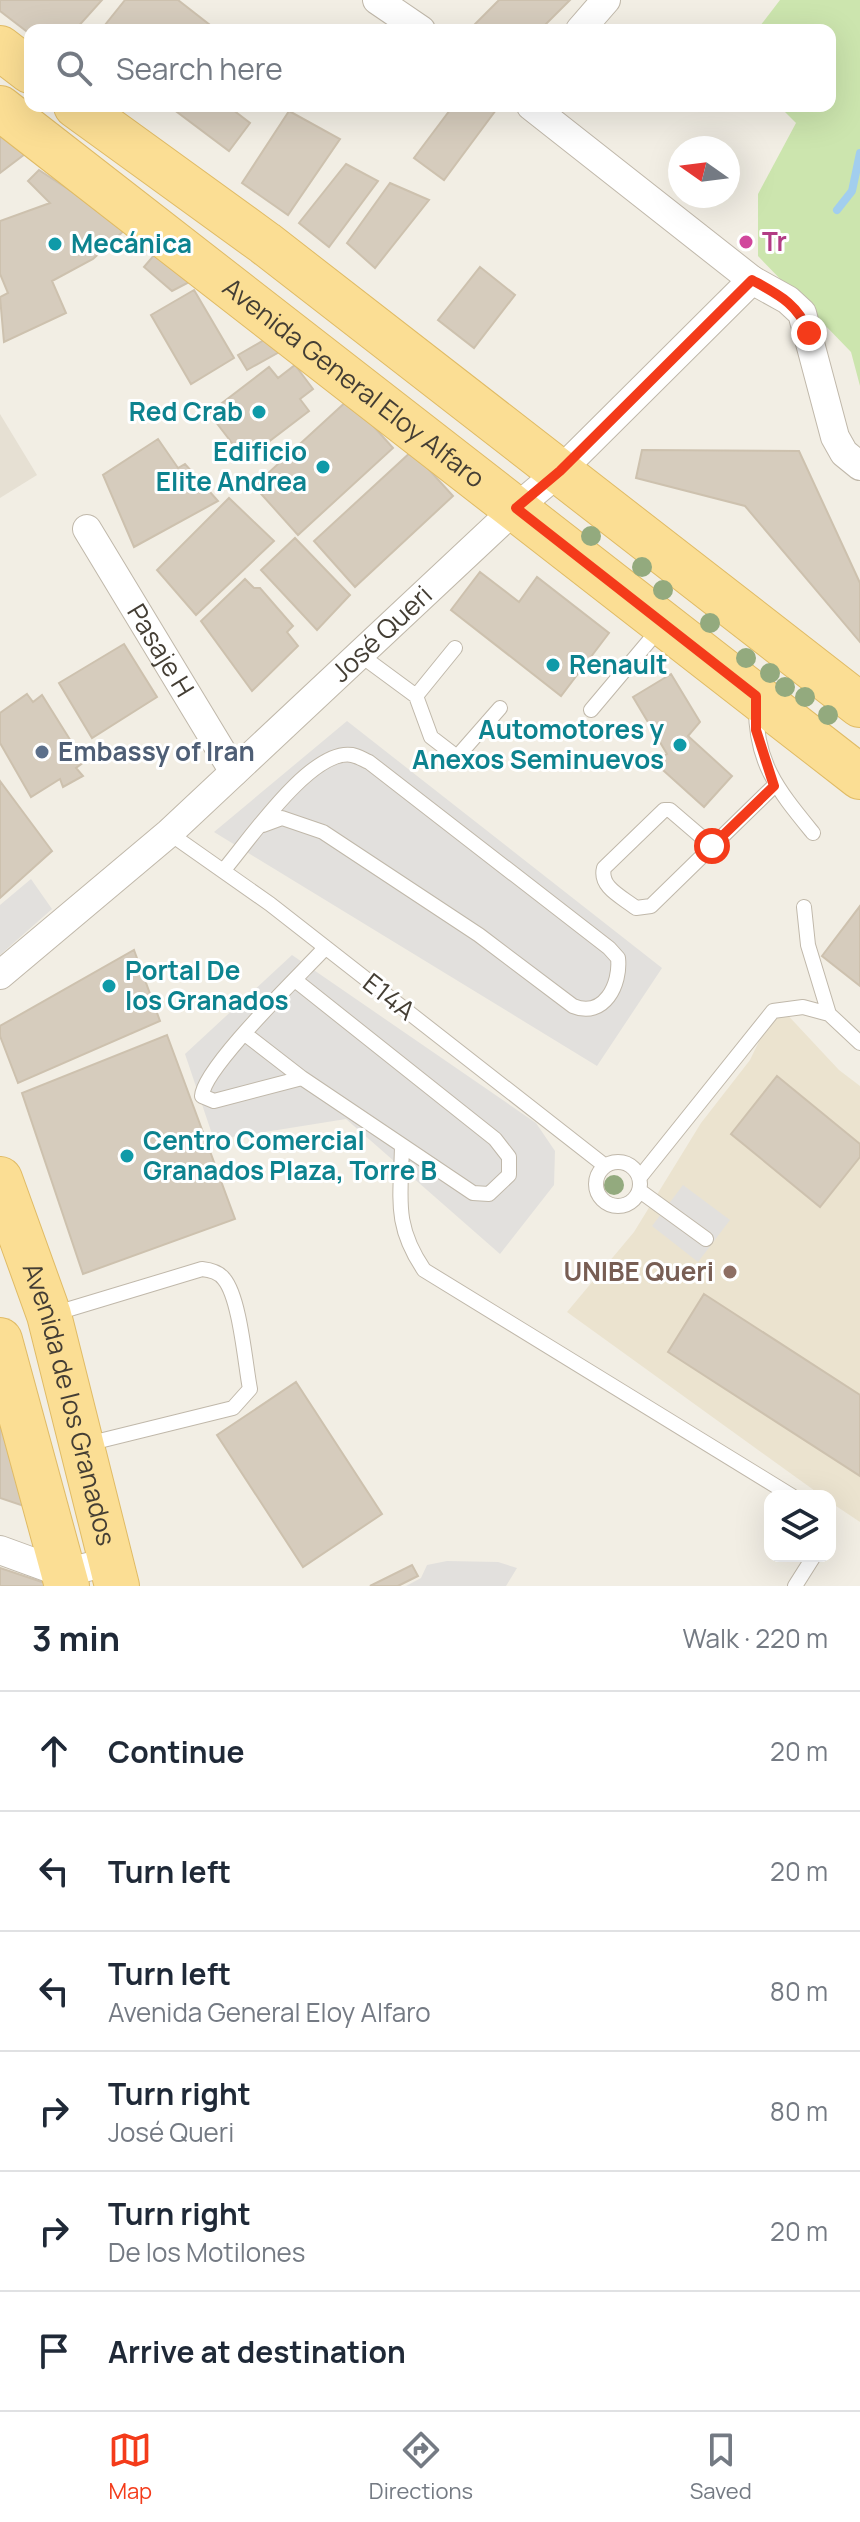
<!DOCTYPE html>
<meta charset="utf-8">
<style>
:root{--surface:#fff;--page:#f2f2f3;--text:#1f2937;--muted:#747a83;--line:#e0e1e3;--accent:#f43b1a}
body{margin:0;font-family:Manrope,sans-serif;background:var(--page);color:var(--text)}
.controls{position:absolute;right:24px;bottom:24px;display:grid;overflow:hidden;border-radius:16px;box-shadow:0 8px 32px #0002}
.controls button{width:72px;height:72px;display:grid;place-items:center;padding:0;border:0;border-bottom:2px solid var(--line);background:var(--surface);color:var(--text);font:40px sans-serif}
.compass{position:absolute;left:668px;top:136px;width:72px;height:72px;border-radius:50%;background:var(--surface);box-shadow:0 8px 32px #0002;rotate:284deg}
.stop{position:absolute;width:24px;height:24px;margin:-18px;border:6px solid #f43b1a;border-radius:50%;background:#fff}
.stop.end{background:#f43b1a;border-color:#fff;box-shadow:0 2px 8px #0008}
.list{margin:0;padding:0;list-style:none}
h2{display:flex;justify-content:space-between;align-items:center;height:104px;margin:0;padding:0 32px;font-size:34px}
h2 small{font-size:26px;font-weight:400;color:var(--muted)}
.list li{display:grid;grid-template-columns:52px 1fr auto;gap:24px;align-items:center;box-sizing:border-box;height:120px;padding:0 32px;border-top:2px solid var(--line)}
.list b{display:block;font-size:30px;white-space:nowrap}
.list p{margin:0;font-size:26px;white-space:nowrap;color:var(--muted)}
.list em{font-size:26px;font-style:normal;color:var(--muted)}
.icon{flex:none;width:44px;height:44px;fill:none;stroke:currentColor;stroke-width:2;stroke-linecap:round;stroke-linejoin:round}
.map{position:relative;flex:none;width:860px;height:1586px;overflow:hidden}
.search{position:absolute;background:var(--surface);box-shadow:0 8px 32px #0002;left:24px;right:24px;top:24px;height:88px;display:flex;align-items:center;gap:20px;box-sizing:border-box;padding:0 28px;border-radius:16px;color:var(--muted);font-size:30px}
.sheet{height:824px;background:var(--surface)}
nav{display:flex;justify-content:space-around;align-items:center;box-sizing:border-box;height:112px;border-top:2px solid var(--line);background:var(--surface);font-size:22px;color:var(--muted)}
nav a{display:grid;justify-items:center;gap:4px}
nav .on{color:var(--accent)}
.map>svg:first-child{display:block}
.residential{fill:#e6e0d3}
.education{fill:#ebe3cf}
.green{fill:#cce5ae}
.parking{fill:#e2e0dd}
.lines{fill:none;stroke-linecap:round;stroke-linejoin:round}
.stream{stroke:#a2ceee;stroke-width:8}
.building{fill:#d6ccbd;stroke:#cdc1ae;stroke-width:2}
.lane-casing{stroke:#c0b8aa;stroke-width:16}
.street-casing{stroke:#c0b8aa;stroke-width:30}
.primary-casing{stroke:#e0bb65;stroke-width:46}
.lane{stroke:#fff;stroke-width:14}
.street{stroke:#fff;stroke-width:28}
.primary{stroke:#fbde94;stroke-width:44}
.tree{fill:#93aa7e}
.route{stroke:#f43b1a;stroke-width:10}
.hotel-dot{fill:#d1479c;stroke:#fff;stroke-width:3}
.culture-dot{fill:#0f9aa8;stroke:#fff;stroke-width:3}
.service-dot{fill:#5c6f8a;stroke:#fff;stroke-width:3}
.education-dot{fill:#8d6e63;stroke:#fff;stroke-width:3}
.labels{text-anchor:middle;stroke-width:6;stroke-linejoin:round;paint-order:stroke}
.hotel-label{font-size:26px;font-weight:bold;fill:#b23c85;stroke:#fff;text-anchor:start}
.culture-label{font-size:26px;font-weight:bold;fill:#0d838f;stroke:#fff;text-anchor:start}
.street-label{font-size:26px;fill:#443e34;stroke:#fff}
.service-label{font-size:26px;font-weight:bold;fill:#4e5e75;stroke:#fff;text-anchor:start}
.education-label{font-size:26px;font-weight:bold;fill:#785e54;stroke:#fff;text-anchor:end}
</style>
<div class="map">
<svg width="860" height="1586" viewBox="0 0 860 1586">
<rect width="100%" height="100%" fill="#f2eee4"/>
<path class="residential" d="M 0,414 L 37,475 L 0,498 Z"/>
<path class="education" d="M 782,1009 L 839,1070 L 860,1086 L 860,1522 L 830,1502 L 830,1496 L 822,1496 L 567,1312 L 634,1232 L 701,1123 L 750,1060 L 764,1031 Z"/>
<path class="green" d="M 780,0 L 860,0 L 860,386 L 851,352 L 758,256 L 758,194 L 796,123 L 779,106 L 830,106 L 830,30 L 757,30 Z"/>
<path class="parking" d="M 347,721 L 662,968 L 597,1066 L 214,832 Z
M 31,879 L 52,909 L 0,955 L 0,905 Z
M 292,955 L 536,1123 L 555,1151 L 554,1185 L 500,1254 L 346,1119 L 214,1140 L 185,1054 Z
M 683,1185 L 730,1220 L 698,1262 L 652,1226 Z
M 447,1561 L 498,1562 L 517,1568 L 506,1586 L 406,1586 L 421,1578 L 427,1565 Z"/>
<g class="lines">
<path class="stream" d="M 837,210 L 852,191 L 860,153"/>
</g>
<path class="building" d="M 0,0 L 102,0 L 75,30 L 30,30 L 30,34 L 0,11 Z
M 125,0 L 178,0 L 210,25 L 203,30 L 101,30 Z
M 499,0 L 570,0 L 540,30 L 472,27 Z
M 169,106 L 228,106 L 250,123 L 229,151 Z
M 453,106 L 491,106 L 496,110 L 444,180 L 414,158 Z
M 289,111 L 340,139 L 288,215 L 242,183 Z
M 0,135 L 25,154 L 0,173 Z
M 346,164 L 378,181 L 329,247 L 299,223 Z
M 39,170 L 127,228 L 93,259 L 52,281 L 66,313 L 4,342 L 0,297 L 8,293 L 0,274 L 0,221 L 50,203 L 28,181 Z
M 390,183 L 429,200 L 375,268 L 347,243 Z
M 161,247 L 197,278 L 172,291 L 144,267 Z
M 480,267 L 515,295 L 474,348 L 438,320 Z
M 194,290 L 234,358 L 191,384 L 151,315 Z
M 271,336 L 290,346 L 247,370 L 238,355 Z
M 295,365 L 313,389 L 300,399 L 309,411 L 245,460 L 209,413 L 269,367 L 278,378 Z
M 349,399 L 393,448 L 298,535 L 254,486 Z
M 158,439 L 178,468 L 185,464 L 218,501 L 134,547 L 103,475 Z
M 642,450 L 799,451 L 860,583 L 860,642 L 745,506 L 636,478 Z
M 412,451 L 453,496 L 355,587 L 314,541 Z
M 229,498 L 274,541 L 196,615 L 157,570 Z
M 295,538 L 350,595 L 317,630 L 261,570 Z
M 480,572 L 519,602 L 537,577 L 609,633 L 561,696 L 451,610 Z
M 245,579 L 254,588 L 260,588 L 293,626 L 287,632 L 298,646 L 252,691 L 201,621 Z
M 124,644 L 157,697 L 92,738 L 59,683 Z
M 671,674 L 700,722 L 688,736 L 732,776 L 704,807 L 654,762 L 667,754 L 633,697 Z
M 27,694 L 33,702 L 42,695 L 84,762 L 76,768 L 83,776 L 63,787 L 60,779 L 31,797 L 0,743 L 0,713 Z
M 0,781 L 52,851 L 0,898 Z
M 860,906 L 860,986 L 822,956 Z
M 134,950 L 160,1021 L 18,1083 L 0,1036 L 0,1026 Z
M 167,1035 L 235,1219 L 83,1274 L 22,1093 Z
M 777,1076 L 860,1144 L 860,1157 L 820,1207 L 731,1134 Z
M 704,1294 L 860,1395 L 860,1476 L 668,1352 Z
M 0,1358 L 30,1508 L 0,1498 Z
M 296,1382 L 382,1514 L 303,1567 L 217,1435 Z
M 412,1565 L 418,1576 L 398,1586 L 370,1586 Z
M 0,1568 L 48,1584 L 48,1586 L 0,1586 Z"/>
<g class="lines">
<g class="lane-casing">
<path id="lane" d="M 359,654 L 416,696 L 455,648
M 416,696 L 431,737 L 457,757 L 500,708
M 756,705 C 755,763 778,790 813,833
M 591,710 L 660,628
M 169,833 L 270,904 L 604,1165
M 712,846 L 670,810 L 664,810 L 604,868 C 599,887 622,897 636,908 L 651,906 L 774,786
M 223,871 C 248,842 311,748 352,755 C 358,756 364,760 369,762 L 609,948 L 618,958 C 621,984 604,1019 573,1006 L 479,935 L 323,832 L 282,818 L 263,825
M 804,907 L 808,945 L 829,1014 L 860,1043
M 295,980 L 495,1139 L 509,1157 L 509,1175 L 489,1194 L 473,1193 L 302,1078 L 214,1101 L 202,1096 C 203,1068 302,973 325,948
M 245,1034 L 302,1078
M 402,1146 C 401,1198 393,1224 424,1270 L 792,1496
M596 1184a22 22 0 1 1 44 0a22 22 0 1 1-44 0Z
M 640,1177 L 773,1011 L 803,1007 L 829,1014
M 640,1191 L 706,1239
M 53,1314 L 202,1269 C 211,1270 219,1272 224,1279 C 240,1298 245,1363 250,1389 L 233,1408 L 87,1444
M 795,1586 L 814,1556"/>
</g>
<g class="street-casing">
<g id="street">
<path d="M 377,0 L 421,30"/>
<path d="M 580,30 L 606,0"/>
<path d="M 531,106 L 752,280 L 788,300 L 802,313 L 835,437 L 844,453 L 860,466"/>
<path id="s1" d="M 87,529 L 234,772"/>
<path id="s2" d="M 0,975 L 169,833 L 516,508 L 560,471 L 752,280"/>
<path d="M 0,1550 L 63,1573 L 112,1561"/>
</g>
</g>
<g class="primary-casing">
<g id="primary">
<path d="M 0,48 L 30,71"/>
<path d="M 76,106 L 265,243 L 860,705"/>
<path id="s3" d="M 0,108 L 860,777"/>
<path id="s4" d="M 0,1179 L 49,1315 L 117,1586"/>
<path d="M 0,1340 L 67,1586"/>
</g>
</g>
<use href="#lane" class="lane"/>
<use href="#street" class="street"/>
<use href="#primary" class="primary"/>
</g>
<g class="tree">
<circle cx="591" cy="536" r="10"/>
<circle cx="642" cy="567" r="10"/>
<circle cx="663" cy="590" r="10"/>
<circle cx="710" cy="623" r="10"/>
<circle cx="746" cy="658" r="10"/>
<circle cx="770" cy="673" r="10"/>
<circle cx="785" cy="687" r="10"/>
<circle cx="805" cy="697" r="10"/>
<circle cx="828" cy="715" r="10"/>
<circle cx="614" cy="1185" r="10"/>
</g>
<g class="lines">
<path class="route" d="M 712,846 L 774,786 L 756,730 L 756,696 L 516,508 L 560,471 L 752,280 C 779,295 798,304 809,333"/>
</g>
<circle class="hotel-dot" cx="746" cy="242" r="8"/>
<g class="culture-dot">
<circle cx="55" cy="244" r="8"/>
<circle cx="259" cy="412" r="8"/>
<circle cx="323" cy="467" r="8"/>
<circle cx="553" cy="665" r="8"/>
<circle cx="680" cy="745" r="8"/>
<circle cx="109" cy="986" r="8"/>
<circle cx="127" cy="1156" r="8"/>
</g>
<circle class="service-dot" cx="42" cy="752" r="8"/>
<circle class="education-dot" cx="730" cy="1272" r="8"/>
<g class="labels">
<g class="hotel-label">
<text x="762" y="251">Tr</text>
</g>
<g class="culture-label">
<text x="71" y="253">Mecánica</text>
<text x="243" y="421" text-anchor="end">Red Crab</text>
<text x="307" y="461" text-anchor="end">Edificio<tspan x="307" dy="30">Elite Andrea</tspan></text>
<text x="569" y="674">Renault</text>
<text x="664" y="739" text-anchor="end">Automotores y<tspan x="664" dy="30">Anexos Seminuevos</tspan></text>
<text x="125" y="980">Portal De<tspan x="125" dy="30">los Granados</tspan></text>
<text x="143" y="1150">Centro Comercial<tspan x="143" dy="30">Granados Plaza, Torre B</tspan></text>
</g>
<g class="street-label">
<text dy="9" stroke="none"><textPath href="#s3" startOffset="448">Avenida General Eloy Alfaro</textPath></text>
<text dy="9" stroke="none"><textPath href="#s2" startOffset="512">José Queri</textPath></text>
<text dy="9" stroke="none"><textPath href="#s1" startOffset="142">Pasaje H</textPath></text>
<text transform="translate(389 997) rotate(38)" y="9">E14A</text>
<text dy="9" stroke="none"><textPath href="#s4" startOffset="236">Avenida de los Granados</textPath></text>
</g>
<g class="service-label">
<text x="58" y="761">Embassy of Iran</text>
</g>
<g class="education-label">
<text x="714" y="1281">UNIBE Queri</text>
</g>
</g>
</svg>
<div class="controls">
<button><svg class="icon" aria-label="layers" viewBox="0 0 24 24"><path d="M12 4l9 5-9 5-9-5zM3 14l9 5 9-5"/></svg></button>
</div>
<svg class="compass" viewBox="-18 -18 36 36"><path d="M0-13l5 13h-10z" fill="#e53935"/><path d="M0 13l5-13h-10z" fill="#747a83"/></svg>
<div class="stop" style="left:712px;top:846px"></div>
<div class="stop end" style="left:809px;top:333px"></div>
<div class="search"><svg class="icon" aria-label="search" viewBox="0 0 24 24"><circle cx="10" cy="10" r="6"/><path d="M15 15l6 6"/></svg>Search here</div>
</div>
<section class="sheet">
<h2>3 min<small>Walk · 220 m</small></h2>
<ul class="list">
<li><svg class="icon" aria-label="ahead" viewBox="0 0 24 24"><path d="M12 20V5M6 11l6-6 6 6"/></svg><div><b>Continue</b></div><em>20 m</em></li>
<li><svg class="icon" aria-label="left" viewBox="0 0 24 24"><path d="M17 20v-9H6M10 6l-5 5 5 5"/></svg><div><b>Turn left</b></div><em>20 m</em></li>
<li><svg class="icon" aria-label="left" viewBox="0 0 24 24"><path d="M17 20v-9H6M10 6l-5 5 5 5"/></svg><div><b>Turn left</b><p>Avenida General Eloy Alfaro</p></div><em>80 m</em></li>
<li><svg class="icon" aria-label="right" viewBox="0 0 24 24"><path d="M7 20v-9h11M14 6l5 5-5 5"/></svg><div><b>Turn right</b><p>José Queri</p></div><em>80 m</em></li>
<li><svg class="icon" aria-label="right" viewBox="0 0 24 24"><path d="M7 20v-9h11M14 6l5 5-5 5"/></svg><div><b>Turn right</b><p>De los Motilones</p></div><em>20 m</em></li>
<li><svg class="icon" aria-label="arrive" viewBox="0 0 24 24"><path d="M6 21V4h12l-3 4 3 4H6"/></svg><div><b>Arrive at destination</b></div></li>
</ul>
</section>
<nav>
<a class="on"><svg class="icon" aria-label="map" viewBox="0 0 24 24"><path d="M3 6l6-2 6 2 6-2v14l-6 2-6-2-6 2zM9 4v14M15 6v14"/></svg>Map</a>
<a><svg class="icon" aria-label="directions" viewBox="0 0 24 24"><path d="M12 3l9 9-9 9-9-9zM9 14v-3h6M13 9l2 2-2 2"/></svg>Directions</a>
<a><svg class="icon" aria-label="saved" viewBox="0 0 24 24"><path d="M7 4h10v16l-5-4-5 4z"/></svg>Saved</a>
</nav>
